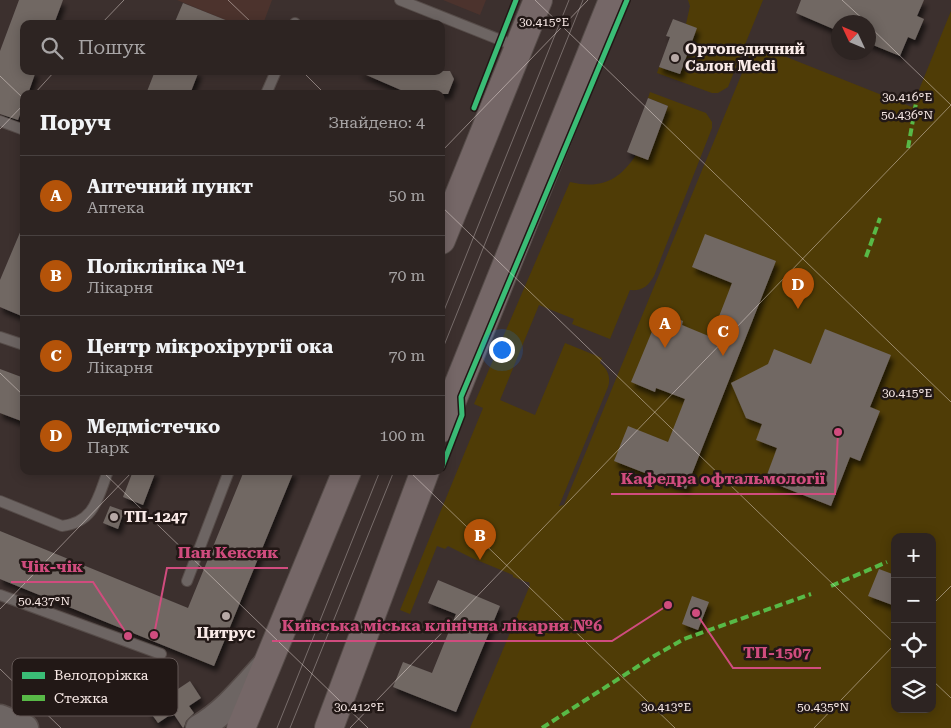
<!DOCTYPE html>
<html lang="uk">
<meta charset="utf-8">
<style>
:root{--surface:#2d2422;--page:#352c2a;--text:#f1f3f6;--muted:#a7a4a5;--line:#484140;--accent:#b45309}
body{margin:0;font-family:"Roboto Serif",serif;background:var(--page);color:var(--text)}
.controls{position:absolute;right:15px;bottom:15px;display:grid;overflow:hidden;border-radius:10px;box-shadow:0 2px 12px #0003}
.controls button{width:45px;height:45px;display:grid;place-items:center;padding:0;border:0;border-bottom:1px solid var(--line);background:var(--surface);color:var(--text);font:25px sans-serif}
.compass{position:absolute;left:831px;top:15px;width:45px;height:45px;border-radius:50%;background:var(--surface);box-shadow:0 2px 12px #0003;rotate:314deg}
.you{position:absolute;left:501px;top:349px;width:18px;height:18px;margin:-12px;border:4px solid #fff;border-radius:50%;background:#1a73e8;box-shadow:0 0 0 8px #1a73e833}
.badge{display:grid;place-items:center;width:32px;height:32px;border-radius:50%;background:var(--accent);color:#fff;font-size:16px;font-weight:700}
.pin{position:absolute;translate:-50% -41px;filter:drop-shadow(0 1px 2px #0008)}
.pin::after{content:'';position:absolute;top:26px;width:18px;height:15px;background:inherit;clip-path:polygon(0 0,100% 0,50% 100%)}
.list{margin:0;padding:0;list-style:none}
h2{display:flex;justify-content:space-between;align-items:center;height:65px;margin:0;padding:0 20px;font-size:21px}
h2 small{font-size:16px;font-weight:400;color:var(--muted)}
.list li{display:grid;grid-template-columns:32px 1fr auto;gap:15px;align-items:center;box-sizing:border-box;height:80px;padding:0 20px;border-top:1px solid var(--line)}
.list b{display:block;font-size:19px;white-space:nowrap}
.list p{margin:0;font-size:16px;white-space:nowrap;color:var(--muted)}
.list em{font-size:16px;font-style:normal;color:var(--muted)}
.icon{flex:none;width:28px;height:28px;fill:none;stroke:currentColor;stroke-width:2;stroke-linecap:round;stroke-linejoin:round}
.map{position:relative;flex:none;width:951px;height:728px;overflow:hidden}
.search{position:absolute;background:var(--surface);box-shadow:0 2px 12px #0003;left:20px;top:20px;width:425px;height:55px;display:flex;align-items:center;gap:12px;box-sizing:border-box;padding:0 18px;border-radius:10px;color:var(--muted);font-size:19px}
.panel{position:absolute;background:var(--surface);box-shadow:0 2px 12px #0003;left:20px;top:90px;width:425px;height:385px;border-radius:10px}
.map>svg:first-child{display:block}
.built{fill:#4c332d}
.green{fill:#4f3c06;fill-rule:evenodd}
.building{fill:#716864;filter:url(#shadow)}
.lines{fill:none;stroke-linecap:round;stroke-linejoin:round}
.service-casing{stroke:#564c49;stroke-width:12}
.secondary-casing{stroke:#564c49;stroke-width:29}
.primary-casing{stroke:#564c49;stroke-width:30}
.service{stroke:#6d6563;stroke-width:10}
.secondary{stroke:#6d6563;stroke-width:26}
.primary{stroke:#756767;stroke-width:28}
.tram{stroke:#786d6b;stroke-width:1}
.quiet{stroke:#58b947;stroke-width:4;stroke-dasharray:8 4;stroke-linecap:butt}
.cycleway-casing{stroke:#221816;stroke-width:8}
.cycleway{stroke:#3abd76;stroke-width:5}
.ticks{fill:none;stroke:#f9eae7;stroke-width:1;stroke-opacity:0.45}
.poi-dot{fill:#b7a9a6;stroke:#221816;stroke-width:2}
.labels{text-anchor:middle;stroke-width:5;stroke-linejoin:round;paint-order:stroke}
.poi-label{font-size:15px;font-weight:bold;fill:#f9eae7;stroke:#221816;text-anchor:start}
.key{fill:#221816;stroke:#625755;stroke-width:1}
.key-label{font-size:14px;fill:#f9eae7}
.ticks-label{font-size:12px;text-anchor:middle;fill:#f9eae7;stroke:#221816;stroke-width:5;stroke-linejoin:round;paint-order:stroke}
.leader{fill:none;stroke:#d04c7e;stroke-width:2}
.callout-dot{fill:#d04c7e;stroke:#221816;stroke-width:2}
.callout-label{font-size:16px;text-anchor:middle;font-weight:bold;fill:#d04c7e;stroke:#221816;stroke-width:5;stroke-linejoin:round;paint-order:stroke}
</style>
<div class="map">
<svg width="951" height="728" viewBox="0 0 951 728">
<defs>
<filter id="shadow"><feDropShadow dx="3" dy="5.5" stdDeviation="2.5" flood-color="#0009"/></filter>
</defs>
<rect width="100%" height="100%" fill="#3c302e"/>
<path class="built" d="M 177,0 L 272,0 L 263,24 L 235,24 Z
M 443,0 L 486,0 L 480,15 Z"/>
<path class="green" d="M 688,0 L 763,0 L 728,87 L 718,93 L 712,93 L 657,73 L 659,67 L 680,74 L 696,29 L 686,24 L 690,6 Z
M 951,11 L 951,728 L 470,728 L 530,585 L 529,582 L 527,582 L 513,577 L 513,575 L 472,558 L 448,546 L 445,549 L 437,546 L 410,614 L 400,610 L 483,408 L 474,404 L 570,182 C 600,189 618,182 636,155 L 648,159 L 668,106 L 648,98 L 650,92 L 706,113 L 712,122 L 712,128 L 654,276 C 648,286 643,291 630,290 L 610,339 L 572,324 L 574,319 L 539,305 L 500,400 L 535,415 L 565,343 L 602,358 L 600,363 C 608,369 611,378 608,387 L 559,506 L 564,505 L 754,44 L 912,107 ZM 895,537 L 932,537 L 932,709 L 895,709 Z"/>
<path class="building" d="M 19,0 L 63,0 L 54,24 L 24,24 L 24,71 L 36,71 L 28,94 L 24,94 L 24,104 L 18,120 L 0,114 L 0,51 Z
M 801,0 L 924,0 L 917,16 L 924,19 L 915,40 L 908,37 L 900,56 L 868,43 L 868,22 L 838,22 L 838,31 L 796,13 Z
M 183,3 L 233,23 L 233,24 L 174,24 Z
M 673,19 L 697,28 L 680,74 L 659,67 L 670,37 L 666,36 Z
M 155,71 L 199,71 L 190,94 L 146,94 Z
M 357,71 L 450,71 L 454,79 L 448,94 L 410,94 Z
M 648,98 L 668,106 L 648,160 L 627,152 Z
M 24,223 L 24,317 L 0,307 L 0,280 Z
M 705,234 L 776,261 L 686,489 L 614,461 L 628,426 L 668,442 L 685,399 L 656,388 L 655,392 L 631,382 L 660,312 L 683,321 L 682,325 L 711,337 L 732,283 L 692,267 Z
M 825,329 L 891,355 L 870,407 L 880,411 L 860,461 L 850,457 L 831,506 L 765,480 L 777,448 L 756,440 L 762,424 L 746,418 L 731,383 L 768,364 L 774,349 L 811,364 Z
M 0,369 L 24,378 L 24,422 L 0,413 Z
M 133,471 L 156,471 L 143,505 L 123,497 Z
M 244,471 L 294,471 L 214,666 L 0,579 L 0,531 L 188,608 Z
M 110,506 L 124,511 L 118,529 L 103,523 Z
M 879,569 L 895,575 L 895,606 L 868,596 Z
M 438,580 L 500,606 L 456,712 L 393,687 L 403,662 L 432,673 L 456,614 L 428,603 Z
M 692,596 L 709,602 L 698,630 L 682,624 Z
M 190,681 L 201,698 L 189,706 L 194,713 L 186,721 L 184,727 L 183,728 L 173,713 L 158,723 L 148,709 Z"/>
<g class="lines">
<g class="service-casing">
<path id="service" d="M 400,0 L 518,47
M 295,24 L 295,23
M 266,94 L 276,71
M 0,121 L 24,130
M 0,337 L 24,345
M 0,501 L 62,526 C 95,522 98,497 108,471
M 187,581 L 229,471
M 0,595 L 161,654"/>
</g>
<g class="secondary-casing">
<path id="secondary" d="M 0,718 L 25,728
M 199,728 C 225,713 244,689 264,667"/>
</g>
<g class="primary-casing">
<path id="primary" d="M 441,240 L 538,0
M 441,428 L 613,0
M 241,728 L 347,471
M 329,728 L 425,471"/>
</g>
<use href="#service" class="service"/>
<use href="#secondary" class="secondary"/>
<use href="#primary" class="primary"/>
<path class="tram" d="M 441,318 L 569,0
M 441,353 L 583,0
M 277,728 L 380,471
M 290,728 L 394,471"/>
<path class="quiet" d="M 908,148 L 916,103
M 866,257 L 880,218
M 831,586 L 887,562
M 542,728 L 654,656 L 684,639 L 811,594"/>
<g class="cycleway-casing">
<path id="cycleway" d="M 474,108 L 516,0
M 442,467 L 462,415 L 461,397 L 627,0"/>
</g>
<use href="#cycleway" class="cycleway"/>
</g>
<path class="ticks" d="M 228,0 L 253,24M 535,0 L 951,402M 842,0 L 866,22M 101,24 L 124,0M 868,25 L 951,105M 302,71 L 325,94M 0,76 L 24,99M 34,94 L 55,71M 0,129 L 24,104M 441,152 L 588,0M 441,206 L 895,644M 0,373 L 24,396M 102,471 L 368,728M 409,471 L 675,728M 932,605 L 951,586M 0,609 L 133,471M 0,669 L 61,728M 932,680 L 951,698M 350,728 L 951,105M 814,728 L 895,644"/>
<g class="poi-dot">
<circle cx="675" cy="58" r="5"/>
<circle cx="114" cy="517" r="5"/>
<circle cx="226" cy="616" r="5"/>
</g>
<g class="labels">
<g class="poi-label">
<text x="685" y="54">Ортопедичний<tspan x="685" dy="17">Салон Medi</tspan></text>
<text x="124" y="522">ТП-1247</text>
<text x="226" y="638" text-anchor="middle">Цитрус</text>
</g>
</g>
<rect x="12" y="658" width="166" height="58" rx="8" class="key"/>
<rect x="22" y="672" width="23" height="7" fill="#3abd76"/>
<rect x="22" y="695" width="23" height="6" fill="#58b947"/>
<g class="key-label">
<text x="54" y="680">Велодоріжка</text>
<text x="54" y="703">Стежка</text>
</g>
<g class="ticks-label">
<text x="544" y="26">30.415°E</text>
<text x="907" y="101">30.416°E</text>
<text x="907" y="119">50.436°N</text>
<text x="907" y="397">30.415°E</text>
<text x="44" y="605">50.437°N</text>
<text x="823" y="711">50.435°N</text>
<text x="359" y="711">30.412°E</text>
<text x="666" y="711">30.413°E</text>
</g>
<path class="leader" d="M838 432L835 494H611M154 635L167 568H288M128 636L93 582H11M668 605L612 641H272M696 613L733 668H821"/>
<g class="callout-dot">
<circle cx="838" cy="432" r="5"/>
<circle cx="154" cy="635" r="5"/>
<circle cx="128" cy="636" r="5"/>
<circle cx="668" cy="605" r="5"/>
<circle cx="696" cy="613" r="5"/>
</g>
<g class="callout-label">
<text x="723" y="484">Кафедра офтальмології</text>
<text x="228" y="558">Пан Кексик</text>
<text x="52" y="572">Чік-чік</text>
<text x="442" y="631">Київська міська клінічна лікарня №6</text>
<text x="777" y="658">ТП-1507</text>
</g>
</svg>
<div class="controls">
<button>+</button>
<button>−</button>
<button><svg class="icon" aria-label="locate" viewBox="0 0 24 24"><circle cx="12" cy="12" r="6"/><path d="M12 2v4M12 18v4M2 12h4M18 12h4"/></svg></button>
<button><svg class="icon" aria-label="layers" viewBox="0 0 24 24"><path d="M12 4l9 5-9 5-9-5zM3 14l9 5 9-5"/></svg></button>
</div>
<svg class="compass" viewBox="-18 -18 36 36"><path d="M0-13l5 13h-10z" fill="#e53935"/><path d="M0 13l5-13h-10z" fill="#a7a4a5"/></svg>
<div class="you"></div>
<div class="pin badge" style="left:665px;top:348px">A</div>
<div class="pin badge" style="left:480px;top:560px">B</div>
<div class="pin badge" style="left:723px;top:356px">C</div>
<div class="pin badge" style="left:798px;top:309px">D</div>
<div class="search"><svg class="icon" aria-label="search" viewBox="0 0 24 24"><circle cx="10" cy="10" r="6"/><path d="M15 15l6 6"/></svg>Пошук</div>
<section class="panel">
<h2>Поруч<small>Знайдено: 4</small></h2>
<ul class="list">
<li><span class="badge">A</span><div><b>Аптечний пункт</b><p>Аптека</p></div><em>50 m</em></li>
<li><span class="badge">B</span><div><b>Поліклініка №1</b><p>Лікарня</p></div><em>70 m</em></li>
<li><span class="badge">C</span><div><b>Центр мікрохірургії ока</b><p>Лікарня</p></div><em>70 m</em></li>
<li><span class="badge">D</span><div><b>Медмістечко</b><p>Парк</p></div><em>100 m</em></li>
</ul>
</section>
</div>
